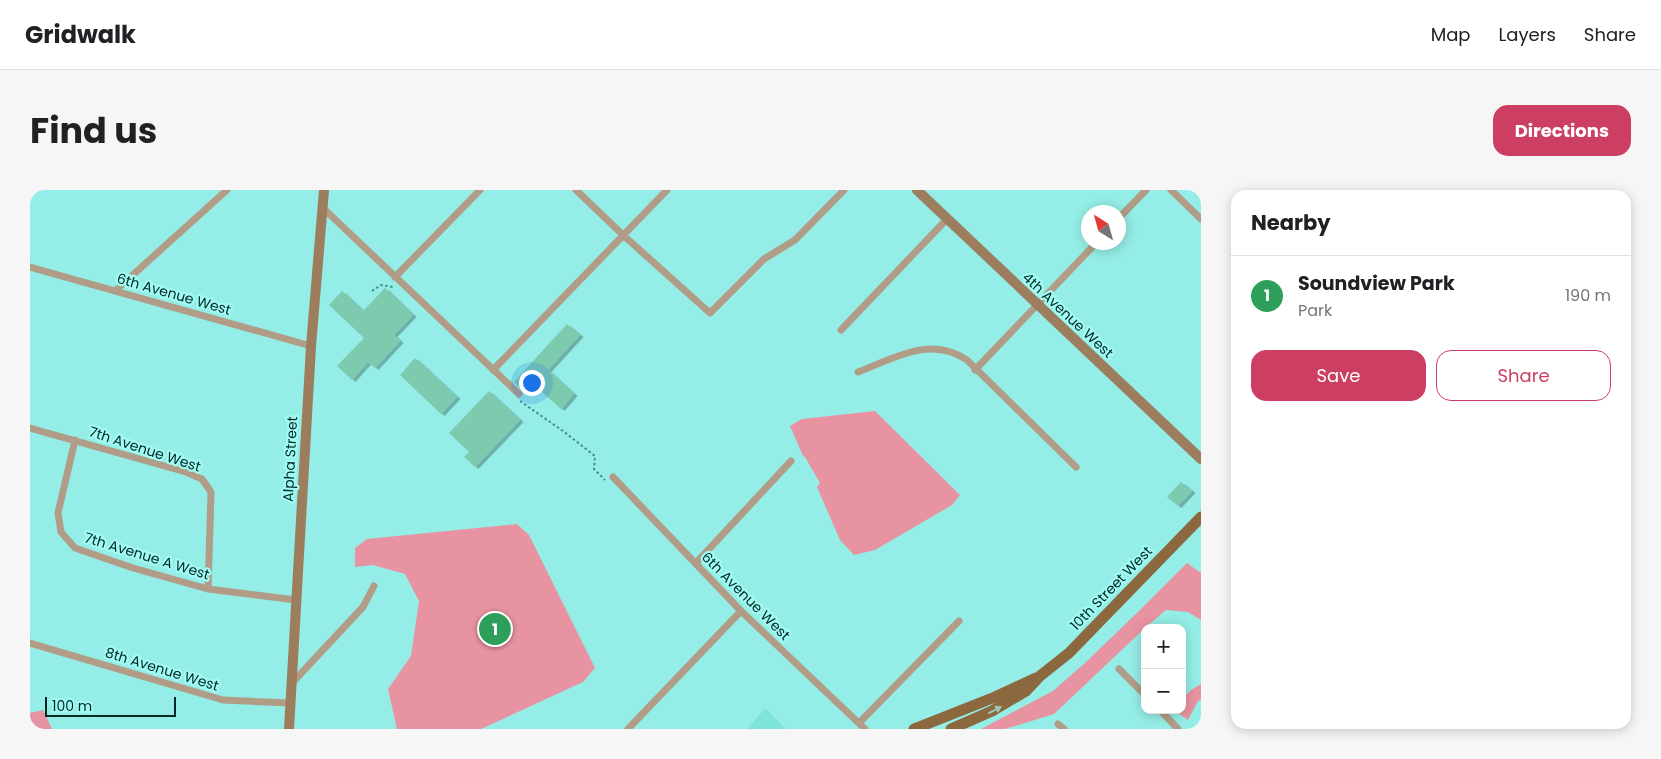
<!DOCTYPE html>
<meta charset="utf-8">
<style>
:root{--surface:#fff;--page:#f6f6f6;--text:#202124;--muted:#757577;--line:#e0e0e0;--accent:#cd3e63}
body{margin:0;font-family:Poppins,sans-serif;background:var(--page);color:var(--text)}
.controls{position:absolute;right:15px;bottom:15px;display:grid;overflow:hidden;border-radius:10px;box-shadow:0 2px 12px #0003}
.controls button{width:45px;height:45px;display:grid;place-items:center;padding:0;border:0;border-bottom:1px solid var(--line);background:var(--surface);color:var(--text);font:25px sans-serif}
.compass{position:absolute;left:1051px;top:15px;width:45px;height:45px;border-radius:50%;background:var(--surface);box-shadow:0 2px 12px #0003;rotate:323deg}
.scale{position:absolute;left:15px;bottom:12px;width:131px;box-sizing:border-box;padding-left:5px;border:2px solid #002926;border-top:0;font-size:14px;line-height:18px;white-space:nowrap;color:#002926;-webkit-text-stroke:4px #a1fbf3;paint-order:stroke}
.you{position:absolute;left:501px;top:192px;width:18px;height:18px;margin:-12px;border:4px solid #fff;border-radius:50%;background:#1a73e8;box-shadow:0 0 0 8px #1a73e833}
.badge{display:grid;place-items:center;width:32px;height:32px;border-radius:50%;background:var(--accent);color:#fff;font-size:16px;font-weight:700}
.pin{position:absolute;translate:-50% -50%;border:2px solid #fff;box-shadow:0 1px 5px #0006}
.list{margin:0;padding:0;list-style:none}
h2{display:flex;justify-content:space-between;align-items:center;height:65px;margin:0;padding:0 20px;font-size:21px}
h2 small{font-size:16px;font-weight:400;color:var(--muted)}
.list li{display:grid;grid-template-columns:32px 1fr auto;gap:15px;align-items:center;box-sizing:border-box;height:80px;padding:0 20px;border-top:1px solid var(--line)}
.list b{display:block;font-size:19px;white-space:nowrap}
.list p{margin:0;font-size:16px;white-space:nowrap;color:var(--muted)}
.list em{font-size:16px;font-style:normal;color:var(--muted)}
.actions{display:flex;gap:10px;padding:15px 20px}
.actions a{flex:1;padding:11px 0;border:1px solid var(--accent);border-radius:15px;text-align:center;font-size:18px;color:var(--accent)}
.actions .main{background:var(--accent);color:#fff}
.map{position:relative;flex:none;width:1171px;height:539px;overflow:hidden;border-radius:15px}
header{display:flex;align-items:center;gap:30px;box-sizing:border-box;height:70px;padding:0 25px;background:var(--surface);border-bottom:1px solid var(--line)}
header strong{font-size:24px}
nav{display:flex;gap:28px;margin-inline-start:auto;font-size:18px}
.intro{display:flex;align-items:center;justify-content:space-between;box-sizing:border-box;height:120px;padding:0 30px}
h1{margin:0;font-size:35px}
.button{padding:12px 22px;border-radius:15px;background:var(--accent);color:#fff;font-size:18px;font-weight:700}
main{display:flex;gap:30px;padding:0 30px}
aside{flex:1;background:var(--surface);border-radius:15px;box-shadow:0 2px 12px #0003}
.map>svg:first-child{display:block}
.built{fill:#7de3db}
.green{fill:#e893a1}
.building{fill:#7dcaaf;filter:url(#shadow)}
.lines{fill:none;stroke-linecap:round;stroke-linejoin:round}
.path{stroke:#4a8b86;stroke-width:2;stroke-dasharray:2.5 2.5;stroke-linecap:butt}
.street{stroke:#b19d87;stroke-width:7}
.secondary{stroke:#9c7e5e;stroke-width:10}
.primary{stroke:#8c683f;stroke-width:11}
.oneway{fill:#9ac8b4}
.labels{text-anchor:middle;stroke-width:4.5;stroke-linejoin:round;paint-order:stroke}
.street-label{font-size:14px;fill:#002926;stroke:#a1fbf3}
</style>
<header>
<strong>Gridwalk</strong>
<nav><a>Map</a><a>Layers</a><a>Share</a></nav>
</header>
<div class="intro"><h1>Find us</h1><a class="button">Directions</a></div>
<main>
<div class="map">
<svg width="1171" height="539" viewBox="0 0 1171 539">
<defs>
<filter id="shadow"><feDropShadow dx="3.5" dy="2" stdDeviation="0" flood-color="#0004"/></filter>
</defs>
<rect width="100%" height="100%" fill="#94ede6"/>
<path class="built" d="M 735,519 L 736,519 L 756,539 L 717,539 Z"/>
<path class="green" d="M 845,221 L 930,305 L 922,315 L 845,360 L 824,365 L 810,350 L 787,297 L 790,293 L 775,267 L 773,266 L 760,236 L 772,229 Z
M 487,334 L 499,345 L 565,478 L 553,492 L 451,539 L 367,539 L 358,499 L 381,466 L 389,411 L 375,384 L 343,375 L 325,377 L 325,358 L 337,349 Z
M 1157,373 L 1171,383 L 1171,430 L 1158,422 L 1136,420 L 1115,438 L 1024,524 L 975,539 L 951,539 L 1023,501 L 1056,472 L 1112,418 Z
M 1171,494 L 1171,509 L 1168,511 L 1158,530 L 1147,522 L 1147,520 L 1152,520 L 1152,509 L 1161,500 Z
M 13,520 L 22,539 L 0,539 L 0,523 Z"/>
<path class="building" d="M 355,98 L 383,125 L 364,145 L 370,151 L 345,178 L 338,172 L 322,190 L 307,176 L 334,148 L 299,115 L 312,101 L 333,121 Z
M 537,134 L 550,145 L 518,180 L 544,204 L 531,219 L 503,194 L 495,203 L 484,192 Z
M 385,168 L 427,207 L 411,224 L 370,185 Z
M 459,201 L 490,230 L 445,277 L 434,267 L 439,262 L 419,243 Z
M 1151,292 L 1162,301 L 1148,316 L 1137,307 Z"/>
<g class="lines">
<path class="path" d="M 342,101 L 351,95 L 363,97
M 490,211 L 533,241 L 565,266 L 564,279 L 575,290"/>
<path class="street" d="M 546,0 L 593,45 L 680,123 L 734,69 L 765,50 L 814,0
M 1141,0 L 1171,29
M 293,18 L 489,204
M 1088,29 L 1116,0
M 0,77 L 281,156
M 365,87 L 450,0
M 85,101 L 197,0
M 811,140 L 917,29
M 463,180 L 637,0
M 945,180 L 1067,52
M 828,182 C 865,168 901,145 937,170 L 1046,277
M 0,238 L 156,282 L 172,289 L 181,302 L 178,399
M 45,250 L 28,323 L 31,342 L 45,358 L 103,378 L 178,399 L 266,410
M 583,287 L 711,421 L 835,539
M 666,373 L 761,271
M 0,453 L 193,510 L 260,513
M 1089,479 L 1115,505
M 262,493 L 333,417 L 344,396
M 1130,520 L 1148,539
M 829,533 L 929,431
M 1028,534 L 1034,539
M 598,539 L 711,421"/>
<path class="secondary" d="M 887,0 L 1171,269
M 259,539 L 281,156 L 294,0"/>
<path class="primary" d="M 884,539 L 965,507 L 1006,488
M 921,539 L 962,521 L 996,501 L 1010,486 L 1039,463 L 1171,327"/>
</g>
<defs><path id="oneway-solid" d="M-6-.8H1V-3.2L6.5 0L1 3.2V.8H-6Z" transform="scale(1.25)"/></defs>
<use class="oneway" href="#oneway-solid" transform="translate(965 520) rotate(-27)"/>
<g class="labels">
<g class="street-label">
<text transform="translate(144 104) rotate(16)" y="5">6th Avenue West</text>
<text transform="translate(1038 125) rotate(43)" y="5">4th Avenue West</text>
<text transform="translate(115 259) rotate(18)" y="5">7th Avenue West</text>
<text transform="translate(260 269) rotate(-87)" y="5">Alpha Street</text>
<text transform="translate(117 366) rotate(17)" y="5">7th Avenue A West</text>
<text transform="translate(1081 398) rotate(-46)" y="5">10th Street West</text>
<text transform="translate(716 406) rotate(45)" y="5">6th Avenue West</text>
<text transform="translate(132 479) rotate(17)" y="5">8th Avenue West</text>
</g>
</g>
</svg>
<div class="controls">
<button>+</button>
<button>−</button>
</div>
<svg class="compass" viewBox="-18 -18 36 36"><path d="M0-13l5 13h-10z" fill="#e53935"/><path d="M0 13l5-13h-10z" fill="#757577"/></svg>
<div class="scale">100 m</div>
<div class="you"></div>
<div class="pin badge" style="left:465px;top:439px;background:#2e9e5b">1</div>
</div>
<aside>
<h2>Nearby<small></small></h2>
<ul class="list">
<li><span class="badge" style="background:#2e9e5b">1</span><div><b>Soundview Park</b><p>Park</p></div><em>190 m</em></li>
</ul>
<div class="actions"><a class="main">Save</a><a>Share</a></div>
</aside>
</main>
